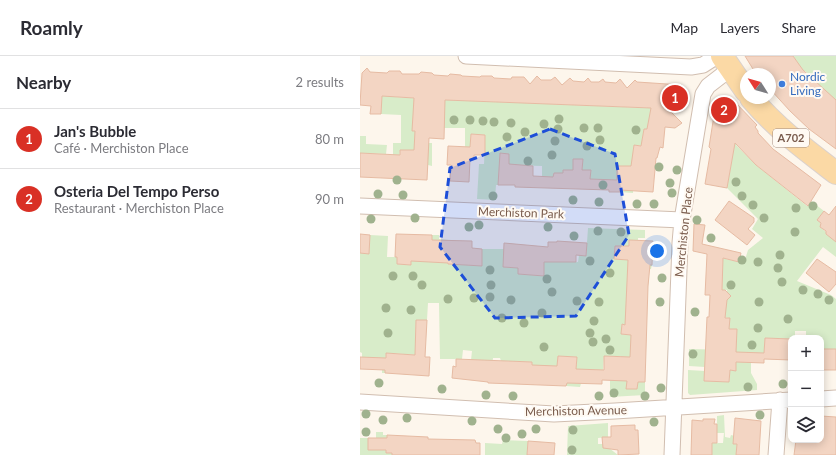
<!DOCTYPE html>
<meta charset="utf-8">
<style>
:root{--surface:#fff;--page:#f2f2f3;--text:#2b2b33;--muted:#7c7c81;--line:#e1e1e2;--accent:#d93025}
body{margin:0;font-family:Lato,sans-serif;background:var(--page);color:var(--text)}
.controls{position:absolute;right:12px;bottom:12px;display:grid;overflow:hidden;border-radius:8px;box-shadow:0 2px 10px #0003}
.controls button{width:36px;height:36px;display:grid;place-items:center;padding:0;border:0;border-bottom:1px solid var(--line);background:var(--surface);color:var(--text);font:20px sans-serif}
.compass{position:absolute;left:380px;top:12px;width:36px;height:36px;border-radius:50%;background:var(--surface);box-shadow:0 2px 10px #0003;rotate:307deg}
.you{position:absolute;left:297px;top:195px;width:14px;height:14px;margin:-10px;border:3px solid #fff;border-radius:50%;background:#1a73e8;box-shadow:0 0 0 6px #1a73e833}
.badge{display:grid;place-items:center;width:26px;height:26px;border-radius:50%;background:var(--accent);color:#fff;font-size:13px;font-weight:700}
.pin{position:absolute;translate:-50% -50%;border:2px solid #fff;box-shadow:0 1px 4px #0006}
.list{margin:0;padding:0;list-style:none}
h2{display:flex;justify-content:space-between;align-items:center;height:52px;margin:0;padding:0 16px;font-size:17px}
h2 small{font-size:13px;font-weight:400;color:var(--muted)}
.list li{display:grid;grid-template-columns:26px 1fr auto;gap:12px;align-items:center;box-sizing:border-box;height:60px;padding:0 16px;border-top:1px solid var(--line)}
.list b{display:block;font-size:15px;white-space:nowrap}
.list p{margin:0;font-size:13px;white-space:nowrap;color:var(--muted)}
.list em{font-size:13px;font-style:normal;color:var(--muted)}
.icon{flex:none;width:22px;height:22px;fill:none;stroke:currentColor;stroke-width:2;stroke-linecap:round;stroke-linejoin:round}
.map{position:relative;flex:none;width:476px;height:399px;overflow:hidden}
header{display:flex;align-items:center;gap:24px;box-sizing:border-box;height:56px;padding:0 20px;background:var(--surface);border-bottom:1px solid var(--line)}
header strong{font-size:19px}
nav{display:flex;gap:22px;margin-inline-start:auto;font-size:14px}
main{display:flex}
aside{flex:1;background:var(--surface)}
.map>svg:first-child{display:block}
.green{fill:#d8ecc9}
.building{fill:#f3d5c3;stroke:#e6bba3}
.lines{fill:none;stroke-linecap:round;stroke-linejoin:round}
.minor-casing{stroke:#d1beb0;stroke-width:17}
.primary-casing{stroke:#dad1cd;stroke-width:24}
.minor{stroke:#fff;stroke-width:15}
.primary{stroke:#fbd9a5;stroke-width:22}
.tree{fill:#a0b28e}
.marked{fill:#1d4ed8;fill-opacity:0.2;stroke:#1d4ed8;stroke-width:3;stroke-dasharray:8 5;stroke-linejoin:round}
.shop-dot{fill:#3f7fe0;stroke:#fffaf3;stroke-width:1.5}
.labels{text-anchor:middle;stroke-width:4;stroke-linejoin:round;paint-order:stroke}
.shield{fill:#fffaf3;stroke:#a28b7f;stroke-width:1}
.shield-label{font-size:11px;font-weight:bold;fill:#7a5c4d}
.shop-label{font-size:12px;fill:#366cbe;stroke:#fffaf3;text-anchor:start}
.street-label{font-size:12px;fill:#7a5c4d;stroke:#fffaf3}
</style>
<header>
<strong>Roamly</strong>
<nav><a>Map</a><a>Layers</a><a>Share</a></nav>
</header>
<main>
<aside>
<h2>Nearby<small>2 results</small></h2>
<ul class="list">
<li><span class="badge">1</span><div><b>Jan's Bubble</b><p>Café · Merchiston Place</p></div><em>80 m</em></li>
<li><span class="badge">2</span><div><b>Osteria Del Tempo Perso</b><p>Restaurant · Merchiston Place</p></div><em>90 m</em></li>
</ul>
</aside>
<div class="map">
<svg width="476" height="399" viewBox="0 0 476 399">
<rect width="100%" height="100%" fill="#fdf6ec"/>
<path class="green" d="M 433,0 L 476,0 L 476,55 L 457,27 L 445,15 L 437,23 L 429,13 L 438,7 Z
M 22,38 L 35,41 L 66,43 L 287,52 L 287,50 L 297,51 L 287,73 L 284,73 L 282,85 L 284,90 L 274,89 L 273,98 L 287,101 L 274,119 L 273,137 L 260,136 L 261,125 L 249,124 L 249,134 L 238,134 L 238,123 L 230,123 L 231,114 L 222,114 L 223,104 L 213,103 L 213,114 L 203,114 L 203,117 L 194,117 L 193,121 L 182,121 L 182,110 L 149,109 L 149,98 L 140,97 L 138,129 L 136,129 L 135,144 L 117,143 L 119,108 L 124,108 L 125,79 L 111,78 L 110,91 L 105,91 L 105,72 L 84,72 L 53,75 L 55,75 L 59,87 L 72,87 L 72,110 L 68,109 L 68,95 L 40,94 L 39,104 L 33,122 L 33,87 L 41,87 L 41,59 L 21,58 Z
M 0,80 L 6,80 L 6,88 L 27,89 L 26,98 L 0,97 Z
M 373,82 L 378,82 L 376,89 L 396,109 L 447,150 L 451,145 L 464,155 L 460,168 L 461,169 L 460,171 L 466,176 L 466,178 L 470,180 L 476,185 L 476,201 L 463,191 L 437,225 L 471,239 L 476,243 L 476,293 L 461,293 L 461,282 L 446,282 L 446,275 L 435,275 L 435,282 L 431,282 L 431,283 L 405,282 L 404,297 L 391,297 L 391,317 L 397,328 L 397,334 L 330,339 L 328,337 L 328,314 L 345,315 L 344,325 L 369,326 L 370,314 L 376,314 L 376,308 L 366,307 L 345,311 L 329,310 L 329,293 L 375,294 L 377,273 L 369,273 L 369,262 L 361,261 L 367,244 L 370,241 L 370,239 L 367,237 L 367,234 L 362,234 L 363,204 L 351,204 L 352,200 L 384,207 L 388,194 L 403,182 L 392,173 L 398,163 L 367,132 L 373,97 Z
M 228,172 L 285,174 L 285,182 L 278,182 L 278,184 L 270,184 L 269,190 L 255,190 L 254,203 L 268,204 L 292,209 L 291,213 L 269,212 L 289,221 L 288,230 L 284,230 L 265,269 L 262,268 L 261,278 L 271,279 L 271,286 L 274,286 L 271,302 L 261,309 L 261,300 L 244,300 L 243,314 L 225,314 L 220,331 L 206,330 L 208,311 L 203,308 L 217,309 L 217,301 L 198,300 L 197,310 L 174,323 L 174,329 L 171,329 L 172,306 L 141,305 L 140,302 L 133,302 L 132,314 L 111,304 L 112,295 L 103,294 L 102,303 L 80,303 L 79,247 L 68,247 L 67,264 L 56,264 L 55,299 L 47,298 L 46,319 L 43,318 L 44,298 L 26,297 L 25,317 L 22,317 L 22,302 L 16,302 L 2,307 L 2,297 L 0,296 L 0,197 L 9,197 L 10,179 L 28,180 L 27,201 L 37,201 L 37,208 L 50,209 L 51,202 L 72,206 L 72,179 L 79,179 L 79,183 L 89,184 L 88,208 L 121,210 L 122,193 L 144,193 L 144,211 L 158,212 L 158,218 L 183,220 L 184,206 L 218,206 L 219,199 L 226,200 Z
M 250,322 L 272,325 L 267,333 L 277,333 L 278,326 L 285,326 L 285,339 L 250,341 Z
M 364,359 L 365,381 L 370,382 L 371,379 L 375,380 L 378,378 L 376,399 L 352,399 L 352,387 L 363,387 L 364,377 L 354,377 L 357,371 L 357,360 Z
M 248,367 L 248,381 L 238,382 L 238,388 L 243,388 L 243,392 L 249,392 L 258,399 L 207,399 L 208,370 Z
M 16,376 L 23,376 L 23,379 L 27,379 L 26,397 L 32,397 L 32,399 L 0,399 L 0,382 L 8,382 L 8,394 L 16,394 Z
M 143,384 L 168,385 L 167,399 L 125,399 L 125,387 L 142,388 Z"/>
<path class="building" d="M 385,0 L 433,0 L 443,14 L 476,44 L 476,93 L 449,73 L 430,55 L 410,33 L 410,18 L 396,18 Z
M 7,12 L 10,16 L 27,17 L 29,15 L 40,15 L 42,18 L 59,18 L 61,16 L 72,17 L 74,19 L 88,20 L 90,18 L 101,19 L 102,20 L 120,21 L 121,20 L 132,20 L 134,22 L 151,23 L 152,21 L 164,21 L 170,28 L 177,20 L 181,24 L 191,24 L 195,21 L 202,29 L 210,22 L 213,25 L 224,26 L 228,22 L 231,26 L 239,26 L 243,23 L 245,26 L 256,27 L 260,23 L 267,32 L 275,24 L 277,26 L 322,29 L 321,52 L 307,52 L 322,67 L 315,72 L 305,71 L 303,92 L 300,91 L 297,102 L 296,102 L 293,136 L 260,134 L 260,136 L 249,136 L 249,134 L 155,131 L 155,129 L 138,129 L 140,97 L 149,98 L 149,108 L 173,110 L 173,120 L 193,121 L 194,117 L 203,117 L 203,114 L 213,114 L 213,103 L 223,103 L 222,114 L 231,114 L 230,123 L 257,124 L 257,110 L 271,110 L 274,89 L 281,90 L 284,73 L 287,73 L 291,52 L 85,44 L 84,83 L 69,82 L 67,124 L 0,121 L 0,97 L 40,99 L 40,94 L 54,94 L 55,75 L 52,75 L 54,42 L 22,40 L 21,58 L 10,58 L 11,50 L 0,49 L 0,48 L 2,17 Z
M 368,44 L 369,46 L 374,45 L 397,69 L 395,71 L 398,75 L 398,77 L 413,93 L 461,129 L 448,150 L 396,109 L 375,87 L 367,132 L 345,128 L 351,93 L 349,91 L 355,53 L 360,51 L 358,47 Z
M 111,78 L 125,79 L 125,99 L 114,99 L 114,103 L 110,103 L 109,126 L 90,125 L 91,109 L 87,109 L 88,90 L 110,91 Z
M 369,145 L 394,162 L 394,166 L 388,173 L 395,179 L 387,189 L 355,164 Z
M 476,150 L 476,186 L 466,178 L 466,175 L 460,171 L 461,167 L 457,164 L 464,155 L 469,159 Z
M 334,168 L 345,169 L 342,188 L 381,197 L 379,206 L 363,202 L 362,234 L 365,234 L 371,240 L 367,244 L 365,262 L 370,262 L 369,273 L 377,273 L 376,296 L 404,297 L 405,282 L 431,283 L 431,304 L 404,303 L 404,307 L 376,306 L 376,315 L 370,314 L 369,326 L 344,325 L 347,261 L 349,261 L 350,239 L 345,239 L 347,198 L 333,195 Z
M 0,178 L 10,179 L 9,198 L 0,197 Z
M 36,178 L 72,179 L 72,184 L 112,185 L 112,192 L 122,193 L 122,210 L 88,208 L 88,207 L 51,205 L 51,209 L 37,208 L 37,201 L 35,201 Z
M 269,184 L 293,185 L 292,209 L 290,209 L 288,230 L 285,326 L 278,326 L 277,333 L 266,333 L 267,325 L 242,324 L 242,328 L 207,327 L 206,330 L 128,327 L 128,326 L 92,322 L 93,310 L 96,311 L 96,303 L 172,306 L 172,309 L 197,310 L 198,300 L 217,301 L 216,313 L 244,314 L 244,300 L 270,301 L 271,279 L 261,278 L 262,268 L 265,269 L 268,204 L 254,203 L 255,190 L 269,190 Z
M 197,185 L 227,187 L 226,200 L 216,199 L 216,206 L 184,206 L 184,220 L 158,218 L 158,212 L 143,211 L 144,187 L 188,191 L 188,186 L 197,186 Z
M 457,203 L 476,216 L 476,228 L 469,236 L 446,217 Z
M 56,264 L 67,264 L 65,301 L 70,301 L 69,320 L 25,317 L 25,314 L 0,313 L 0,301 L 26,302 L 26,297 L 55,299 Z
M 461,293 L 476,293 L 476,314 L 461,314 Z
M 461,360 L 476,361 L 476,399 L 434,399 L 436,384 L 461,384 Z
M 375,362 L 401,365 L 399,399 L 376,399 L 377,388 L 373,388 Z
M 343,363 L 355,363 L 354,368 L 357,368 L 357,387 L 352,387 L 352,399 L 331,399 L 332,364 L 343,365 Z
M 275,369 L 275,374 L 278,374 L 279,398 L 258,399 L 258,394 L 243,392 L 242,381 L 251,381 L 251,370 Z
M 27,379 L 68,381 L 68,383 L 115,384 L 116,387 L 120,387 L 120,399 L 32,399 L 32,397 L 26,397 L 26,394 L 8,394 L 8,382 L 27,382 Z
M 168,385 L 195,387 L 194,399 L 167,399 Z"/>
<g class="lines">
<g class="minor-casing">
<path id="minor" d="M 106,0 L 331,11 L 343,9 L 357,0
M 0,150 L 322,164
M 461,343 L 476,342
M 0,346 L 194,358 L 255,355 L 431,344
M 312,399 L 320,187 L 322,164 L 343,38 L 348,30 L 370,13
M 416,399 L 420,344"/>
</g>
<g class="primary-casing">
<path id="primary" d="M 362,0 L 386,35
M 391,42 C 416,72 446,94 476,117"/>
</g>
<use href="#minor" class="minor"/>
<use href="#primary" class="primary"/>
</g>
<g class="tree">
<circle cx="199" cy="63" r="4.5"/>
<circle cx="94" cy="64" r="4.5"/>
<circle cx="110" cy="64" r="4.5"/>
<circle cx="123" cy="65" r="4.5"/>
<circle cx="134" cy="66" r="4.5"/>
<circle cx="151" cy="67" r="4.5"/>
<circle cx="184" cy="68" r="4.5"/>
<circle cx="224" cy="72" r="4.5"/>
<circle cx="238" cy="72" r="4.5"/>
<circle cx="198" cy="73" r="4.5"/>
<circle cx="276" cy="74" r="4.5"/>
<circle cx="165" cy="76" r="4.5"/>
<circle cx="147" cy="81" r="4.5"/>
<circle cx="240" cy="84" r="4.5"/>
<circle cx="195" cy="85" r="4.5"/>
<circle cx="227" cy="90" r="4.5"/>
<circle cx="192" cy="99" r="4.5"/>
<circle cx="168" cy="105" r="4.5"/>
<circle cx="299" cy="111" r="4.5"/>
<circle cx="317" cy="114" r="4.5"/>
<circle cx="37" cy="124" r="4.5"/>
<circle cx="376" cy="126" r="4.5"/>
<circle cx="310" cy="127" r="4.5"/>
<circle cx="243" cy="129" r="4.5"/>
<circle cx="312" cy="137" r="4.5"/>
<circle cx="18" cy="138" r="4.5"/>
<circle cx="43" cy="139" r="4.5"/>
<circle cx="133" cy="140" r="4.5"/>
<circle cx="382" cy="140" r="4.5"/>
<circle cx="213" cy="144" r="4.5"/>
<circle cx="239" cy="146" r="4.5"/>
<circle cx="277" cy="148" r="4.5"/>
<circle cx="294" cy="148" r="4.5"/>
<circle cx="393" cy="149" r="4.5"/>
<circle cx="453" cy="150" r="4.5"/>
<circle cx="436" cy="152" r="4.5"/>
<circle cx="55" cy="162" r="4.5"/>
<circle cx="404" cy="162" r="4.5"/>
<circle cx="11" cy="163" r="4.5"/>
<circle cx="337" cy="164" r="4.5"/>
<circle cx="119" cy="169" r="4.5"/>
<circle cx="109" cy="171" r="4.5"/>
<circle cx="188" cy="171" r="4.5"/>
<circle cx="238" cy="175" r="4.5"/>
<circle cx="261" cy="176" r="4.5"/>
<circle cx="435" cy="176" r="4.5"/>
<circle cx="214" cy="180" r="4.5"/>
<circle cx="351" cy="182" r="4.5"/>
<circle cx="420" cy="199" r="4.5"/>
<circle cx="382" cy="204" r="4.5"/>
<circle cx="230" cy="205" r="4.5"/>
<circle cx="398" cy="206" r="4.5"/>
<circle cx="418" cy="212" r="4.5"/>
<circle cx="130" cy="214" r="4.5"/>
<circle cx="250" cy="217" r="4.5"/>
<circle cx="33" cy="220" r="4.5"/>
<circle cx="53" cy="220" r="4.5"/>
<circle cx="302" cy="222" r="4.5"/>
<circle cx="187" cy="223" r="4.5"/>
<circle cx="422" cy="226" r="4.5"/>
<circle cx="62" cy="229" r="4.5"/>
<circle cx="131" cy="229" r="4.5"/>
<circle cx="371" cy="229" r="4.5"/>
<circle cx="443" cy="234" r="4.5"/>
<circle cx="192" cy="236" r="4.5"/>
<circle cx="458" cy="238" r="4.5"/>
<circle cx="130" cy="241" r="4.5"/>
<circle cx="114" cy="242" r="4.5"/>
<circle cx="88" cy="243" r="4.5"/>
<circle cx="151" cy="244" r="4.5"/>
<circle cx="469" cy="244" r="4.5"/>
<circle cx="217" cy="245" r="4.5"/>
<circle cx="239" cy="246" r="4.5"/>
<circle cx="300" cy="246" r="4.5"/>
<circle cx="399" cy="246" r="4.5"/>
<circle cx="26" cy="252" r="4.5"/>
<circle cx="51" cy="254" r="4.5"/>
<circle cx="335" cy="256" r="4.5"/>
<circle cx="182" cy="257" r="4.5"/>
<circle cx="142" cy="262" r="4.5"/>
<circle cx="428" cy="263" r="4.5"/>
<circle cx="234" cy="265" r="4.5"/>
<circle cx="164" cy="267" r="4.5"/>
<circle cx="398" cy="272" r="4.5"/>
<circle cx="28" cy="277" r="4.5"/>
<circle cx="230" cy="277" r="4.5"/>
<circle cx="246" cy="283" r="4.5"/>
<circle cx="233" cy="286" r="4.5"/>
<circle cx="392" cy="289" r="4.5"/>
<circle cx="184" cy="291" r="4.5"/>
<circle cx="250" cy="294" r="4.5"/>
<circle cx="333" cy="298" r="4.5"/>
<circle cx="19" cy="327" r="4.5"/>
<circle cx="423" cy="328" r="4.5"/>
<circle cx="388" cy="331" r="4.5"/>
<circle cx="301" cy="332" r="4.5"/>
<circle cx="82" cy="333" r="4.5"/>
<circle cx="254" cy="337" r="4.5"/>
<circle cx="126" cy="339" r="4.5"/>
<circle cx="153" cy="340" r="4.5"/>
<circle cx="239" cy="340" r="4.5"/>
<circle cx="285" cy="340" r="4.5"/>
<circle cx="6" cy="358" r="4.5"/>
<circle cx="400" cy="359" r="4.5"/>
<circle cx="47" cy="362" r="4.5"/>
<circle cx="23" cy="364" r="4.5"/>
<circle cx="112" cy="365" r="4.5"/>
<circle cx="294" cy="366" r="4.5"/>
<circle cx="138" cy="373" r="4.5"/>
<circle cx="176" cy="373" r="4.5"/>
<circle cx="213" cy="374" r="4.5"/>
<circle cx="6" cy="376" r="4.5"/>
<circle cx="162" cy="378" r="4.5"/>
<circle cx="146" cy="382" r="4.5"/>
<circle cx="212" cy="394" r="4.5"/>
</g>
<path class="marked" d="M 190,73 L 255,98 L 269,179 L 216,260 L 135,262 L 80,191 L 90,112 Z"/>
<circle class="shop-dot" cx="422" cy="28" r="4"/>
<g class="labels">
<rect class="shield" x="413" y="73" width="36" height="18" rx="3"/>
<g class="shield-label">
<text x="431" y="86">A702</text>
</g>
<g class="shop-label">
<text x="430" y="25">Nordic<tspan x="430" dy="14">Living</tspan></text>
</g>
<g class="street-label">
<text transform="translate(161 157) rotate(2)" y="4">Merchiston Park</text>
<text transform="translate(324 176) rotate(-84)" y="4">Merchiston Place</text>
<text transform="translate(216 355) rotate(-1)" y="4">Merchiston Avenue</text>
</g>
</g>
</svg>
<div class="controls">
<button>+</button>
<button>−</button>
<button><svg class="icon" aria-label="layers" viewBox="0 0 24 24"><path d="M12 4l9 5-9 5-9-5zM3 14l9 5 9-5"/></svg></button>
</div>
<svg class="compass" viewBox="-18 -18 36 36"><path d="M0-13l5 13h-10z" fill="#e53935"/><path d="M0 13l5-13h-10z" fill="#7c7c81"/></svg>
<div class="you"></div>
<div class="pin badge" style="left:315px;top:42px">1</div>
<div class="pin badge" style="left:364px;top:54px">2</div>
</div>
</main>
